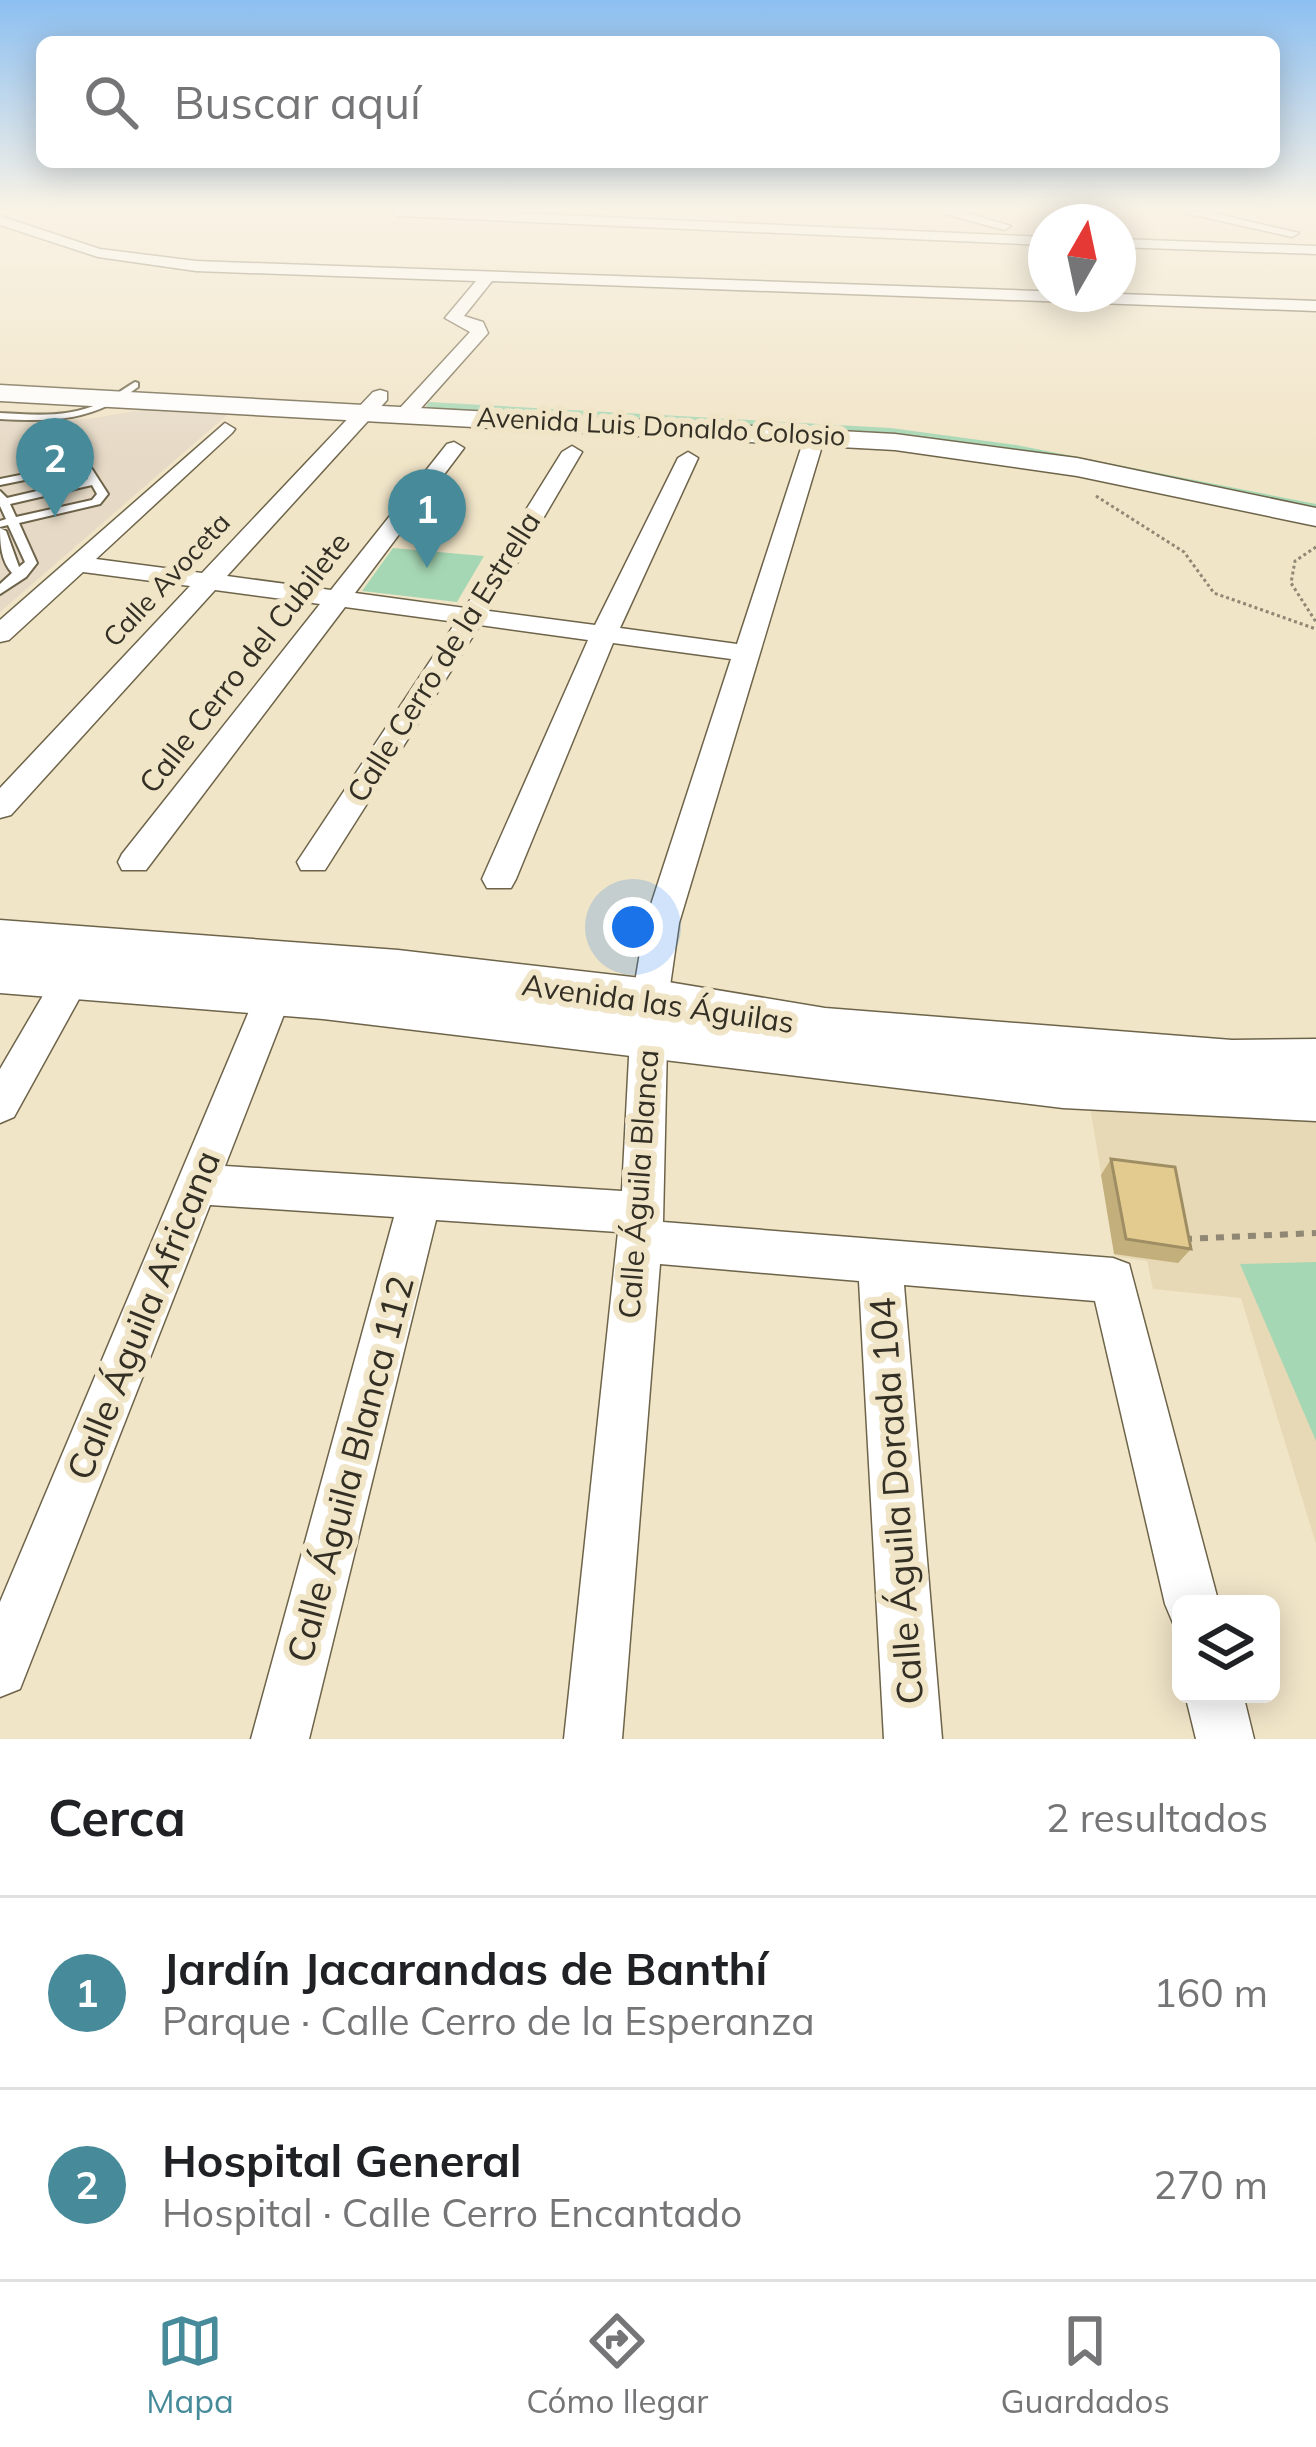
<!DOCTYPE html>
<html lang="es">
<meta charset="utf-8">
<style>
:root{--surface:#fff;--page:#f2f2f2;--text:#202124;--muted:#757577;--line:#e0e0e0;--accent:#478b9a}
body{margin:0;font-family:Mulish,sans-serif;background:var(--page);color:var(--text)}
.controls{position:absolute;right:36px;bottom:36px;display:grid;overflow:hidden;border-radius:18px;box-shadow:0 6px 30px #0003}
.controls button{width:108px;height:108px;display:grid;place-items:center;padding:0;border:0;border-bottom:3px solid var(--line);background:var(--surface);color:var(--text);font:60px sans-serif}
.compass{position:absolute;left:1028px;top:204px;width:108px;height:108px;border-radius:50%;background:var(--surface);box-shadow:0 6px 30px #0003;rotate:9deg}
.you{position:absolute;left:633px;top:927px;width:42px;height:42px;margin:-30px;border:9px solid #fff;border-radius:50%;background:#1a73e8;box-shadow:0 0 0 18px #1a73e833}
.badge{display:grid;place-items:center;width:78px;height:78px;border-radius:50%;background:var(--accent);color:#fff;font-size:39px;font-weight:700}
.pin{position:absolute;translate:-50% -99px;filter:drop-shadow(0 3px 6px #0008)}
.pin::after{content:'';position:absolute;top:63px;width:42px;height:36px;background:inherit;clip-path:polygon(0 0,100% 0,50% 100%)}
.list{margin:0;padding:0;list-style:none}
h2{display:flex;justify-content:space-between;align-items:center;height:156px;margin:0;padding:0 48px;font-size:51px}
h2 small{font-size:39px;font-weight:400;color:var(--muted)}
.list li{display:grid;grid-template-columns:78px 1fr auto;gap:36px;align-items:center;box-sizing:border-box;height:192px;padding:0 48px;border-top:3px solid var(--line)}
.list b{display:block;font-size:45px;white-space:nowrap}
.list p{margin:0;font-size:39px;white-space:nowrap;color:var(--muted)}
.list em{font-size:39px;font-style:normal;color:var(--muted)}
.icon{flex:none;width:66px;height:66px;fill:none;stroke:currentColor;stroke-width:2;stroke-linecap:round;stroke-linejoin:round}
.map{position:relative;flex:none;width:1316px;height:1739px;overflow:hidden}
.search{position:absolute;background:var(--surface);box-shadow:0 6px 30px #0003;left:36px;right:36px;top:36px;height:132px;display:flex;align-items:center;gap:30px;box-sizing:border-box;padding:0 42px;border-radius:18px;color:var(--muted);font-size:45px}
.sheet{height:540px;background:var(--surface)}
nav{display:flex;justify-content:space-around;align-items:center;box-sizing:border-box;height:168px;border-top:3px solid var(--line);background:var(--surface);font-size:33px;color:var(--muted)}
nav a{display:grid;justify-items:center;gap:6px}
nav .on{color:var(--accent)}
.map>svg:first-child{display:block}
.built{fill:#e7d9b5}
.medical{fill:#e6dac6}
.green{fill:#a6d7b4}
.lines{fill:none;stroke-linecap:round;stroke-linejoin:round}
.lane-casing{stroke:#6e644a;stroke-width:4}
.street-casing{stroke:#6e644a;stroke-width:3}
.secondary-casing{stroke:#6e644a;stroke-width:3}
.path-far1{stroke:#908875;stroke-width:3;stroke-dasharray:3 3;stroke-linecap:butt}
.path{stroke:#908875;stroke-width:6;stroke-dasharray:8 8;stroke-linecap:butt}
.lane{fill:#fff;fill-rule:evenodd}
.street{fill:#fff;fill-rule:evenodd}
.secondary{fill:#fff;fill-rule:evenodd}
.wall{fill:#c3af7b}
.building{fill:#e3cb8f;stroke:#9f8e64;stroke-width:3}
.labels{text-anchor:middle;stroke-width:12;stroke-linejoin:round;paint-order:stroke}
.far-street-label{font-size:27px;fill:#332f24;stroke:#f1e5c8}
.street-label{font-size:30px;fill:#332f24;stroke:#f1e5c8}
.near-street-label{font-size:36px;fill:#332f24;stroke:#f1e5c8}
</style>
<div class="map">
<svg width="1316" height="1739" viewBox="0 0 1316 1739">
<rect width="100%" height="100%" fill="#f1e5c8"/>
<path class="built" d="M 1089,1101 L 1316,1115 L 1316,1544 L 1241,1298 L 1153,1289 L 1147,1261 L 1115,1256 Z"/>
<path class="medical" d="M 141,410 L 228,414 L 0,612 L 0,421 L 88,419 Z"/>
<path class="green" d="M 429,402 L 891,428 L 1016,445 L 1316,504 L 1316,512 L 1086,466 L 424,410 Z
M 393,548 L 484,556 L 457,602 L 362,591 Z
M 1316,1262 L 1316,1441 L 1240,1264 Z"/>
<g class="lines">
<g class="lane-casing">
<path id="lane" d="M 135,382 L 138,383 L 138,387 C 93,421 55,422 0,419 L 0,413 C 34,415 69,418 100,403 C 113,397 123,389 135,382 Z
M 80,463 L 90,466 L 108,494 L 100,504 L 19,523 L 37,563 L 26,577 L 0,594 L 0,584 L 12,573 C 1,561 0,544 0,528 L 6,531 L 19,567 L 25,562 L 8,525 L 0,527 L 0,521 L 6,519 L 0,506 L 0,491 L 7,498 L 88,479 L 79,469 L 0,485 L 0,479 ZM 92,485 L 97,494 L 92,500 L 16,517 L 10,504 Z"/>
</g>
<g class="street-casing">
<path id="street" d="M 391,212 L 494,212 L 1046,237 L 1046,245 L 398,216 Z
M 938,212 L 963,212 L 1011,226 L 1004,230 Z
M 1181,212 L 1209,212 L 1299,233 L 1292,237 Z
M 0,216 L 100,249 L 196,261 L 1316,301 L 1316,311 L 492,281 L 464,316 L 483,322 L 488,333 L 414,416 L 407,418 L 397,412 L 400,408 L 470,332 L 445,318 L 476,281 L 196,271 L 98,257 L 0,225 Z
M 1118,239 L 1316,246 L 1316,254 L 1118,247 Z
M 380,390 L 387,392 L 387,400 L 227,576 L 331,590 L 447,444 L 454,442 L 464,448 L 355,593 L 465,608 L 562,452 L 572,446 L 582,452 L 489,611 L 595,625 L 678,458 L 688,452 L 698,458 L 620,628 L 737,644 L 805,436 L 822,432 L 825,436 L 679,923 L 668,1000 L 663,1222 L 1113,1258 L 1129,1264 L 1219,1604 L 1181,1604 L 1181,1627 L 1173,1623 L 1165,1604 L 1095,1301 L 904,1285 L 942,1739 L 884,1739 L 859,1281 L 660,1264 L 622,1739 L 564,1739 L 618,1232 L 436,1220 L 309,1739 L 251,1739 L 394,1217 L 210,1205 L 20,1689 L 0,1697 L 0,1602 L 268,966 L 281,962 L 294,966 L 299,976 L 225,1166 L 622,1191 L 632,1000 L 645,923 L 731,659 L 613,643 L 516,879 L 511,888 L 487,888 L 482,879 L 588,640 L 480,625 L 325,870 L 301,870 L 297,862 L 456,622 L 345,607 L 146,870 L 122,870 L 118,862 L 122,854 L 320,604 L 215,590 L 11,815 L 0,818 L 0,788 L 190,586 L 83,572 L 9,640 L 0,642 L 0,620 L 225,423 L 235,429 L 232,433 L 96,559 L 202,573 L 373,392 Z
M 82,947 L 95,951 L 100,961 L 14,1117 L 0,1123 L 0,1069 L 69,951 Z
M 1185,1694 L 1243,1694 L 1254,1739 L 1196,1739 Z"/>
</g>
<g class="secondary-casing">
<path id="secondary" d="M 0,385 L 895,434 L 1077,458 L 1316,508 L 1316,526 L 1077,476 L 895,450 L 0,401 Z
M 0,920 L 398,950 L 650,979 L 825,1008 L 1232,1040 L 1316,1039 L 1316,1121 L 1063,1108 L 323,1019 L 0,993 Z"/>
</g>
<path class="path-far1" d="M 1096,496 L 1184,552 L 1214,593 L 1316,629
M 1316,547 L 1295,561 L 1291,583 L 1316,622"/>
<path class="path" d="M 1184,1239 L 1316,1233"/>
<use href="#lane" class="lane"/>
<use href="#street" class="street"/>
<use href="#secondary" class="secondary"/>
</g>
<path class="wall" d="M 1111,1159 L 1191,1249 L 1178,1263 L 1114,1254 L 1101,1175 Z"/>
<path class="building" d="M 1111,1159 L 1175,1167 L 1191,1249 L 1126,1239 Z"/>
<linearGradient id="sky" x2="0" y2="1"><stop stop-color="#8cbff1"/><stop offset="0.46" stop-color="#f9f3e6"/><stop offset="1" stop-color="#f9f3e6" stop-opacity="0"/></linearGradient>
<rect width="1316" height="456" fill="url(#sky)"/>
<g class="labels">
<g class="far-street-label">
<text transform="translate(661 427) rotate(3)" y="9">Avenida Luis Donaldo Colosio</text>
<text transform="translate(167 580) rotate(-47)" y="9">Calle Avoceta</text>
</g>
<g class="street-label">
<text transform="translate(444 657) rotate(-58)" y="10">Calle Cerro de la Estrella</text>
<text transform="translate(245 663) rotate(-52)" y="10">Calle Cerro del Cubilete</text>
<text transform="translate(658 1004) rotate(8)" y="10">Avenida las Águilas</text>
<text transform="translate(639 1184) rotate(-86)" y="10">Calle Águila Blanca</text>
</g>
<g class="near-street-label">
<text transform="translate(143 1315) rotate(-68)" y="13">Calle Águila Africana</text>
<text transform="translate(350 1469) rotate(-75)" y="13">Calle Águila Blanca 112</text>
<text transform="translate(896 1501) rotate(-94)" y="13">Calle Águila Dorada 104</text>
</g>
</g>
</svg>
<div class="controls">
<button><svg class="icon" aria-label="layers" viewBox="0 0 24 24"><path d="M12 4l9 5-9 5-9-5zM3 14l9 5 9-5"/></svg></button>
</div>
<svg class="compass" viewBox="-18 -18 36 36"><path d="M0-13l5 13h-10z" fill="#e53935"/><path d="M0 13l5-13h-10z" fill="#757577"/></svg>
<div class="you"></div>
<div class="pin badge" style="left:427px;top:568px">1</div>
<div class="pin badge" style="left:55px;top:517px">2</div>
<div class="search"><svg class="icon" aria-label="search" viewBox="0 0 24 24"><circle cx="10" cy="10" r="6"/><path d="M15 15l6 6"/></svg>Buscar aquí</div>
</div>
<section class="sheet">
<h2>Cerca<small>2 resultados</small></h2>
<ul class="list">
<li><span class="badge">1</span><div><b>Jardín Jacarandas de Banthí</b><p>Parque · Calle Cerro de la Esperanza</p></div><em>160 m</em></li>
<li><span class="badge">2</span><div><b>Hospital General</b><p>Hospital · Calle Cerro Encantado</p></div><em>270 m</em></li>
</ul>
</section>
<nav>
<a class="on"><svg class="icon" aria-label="map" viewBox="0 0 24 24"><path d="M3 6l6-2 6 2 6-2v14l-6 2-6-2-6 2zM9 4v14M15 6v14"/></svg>Mapa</a>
<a><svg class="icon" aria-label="directions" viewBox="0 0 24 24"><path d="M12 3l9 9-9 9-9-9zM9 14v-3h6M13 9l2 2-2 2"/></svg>Cómo llegar</a>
<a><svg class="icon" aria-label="saved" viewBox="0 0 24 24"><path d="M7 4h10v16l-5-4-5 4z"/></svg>Guardados</a>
</nav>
